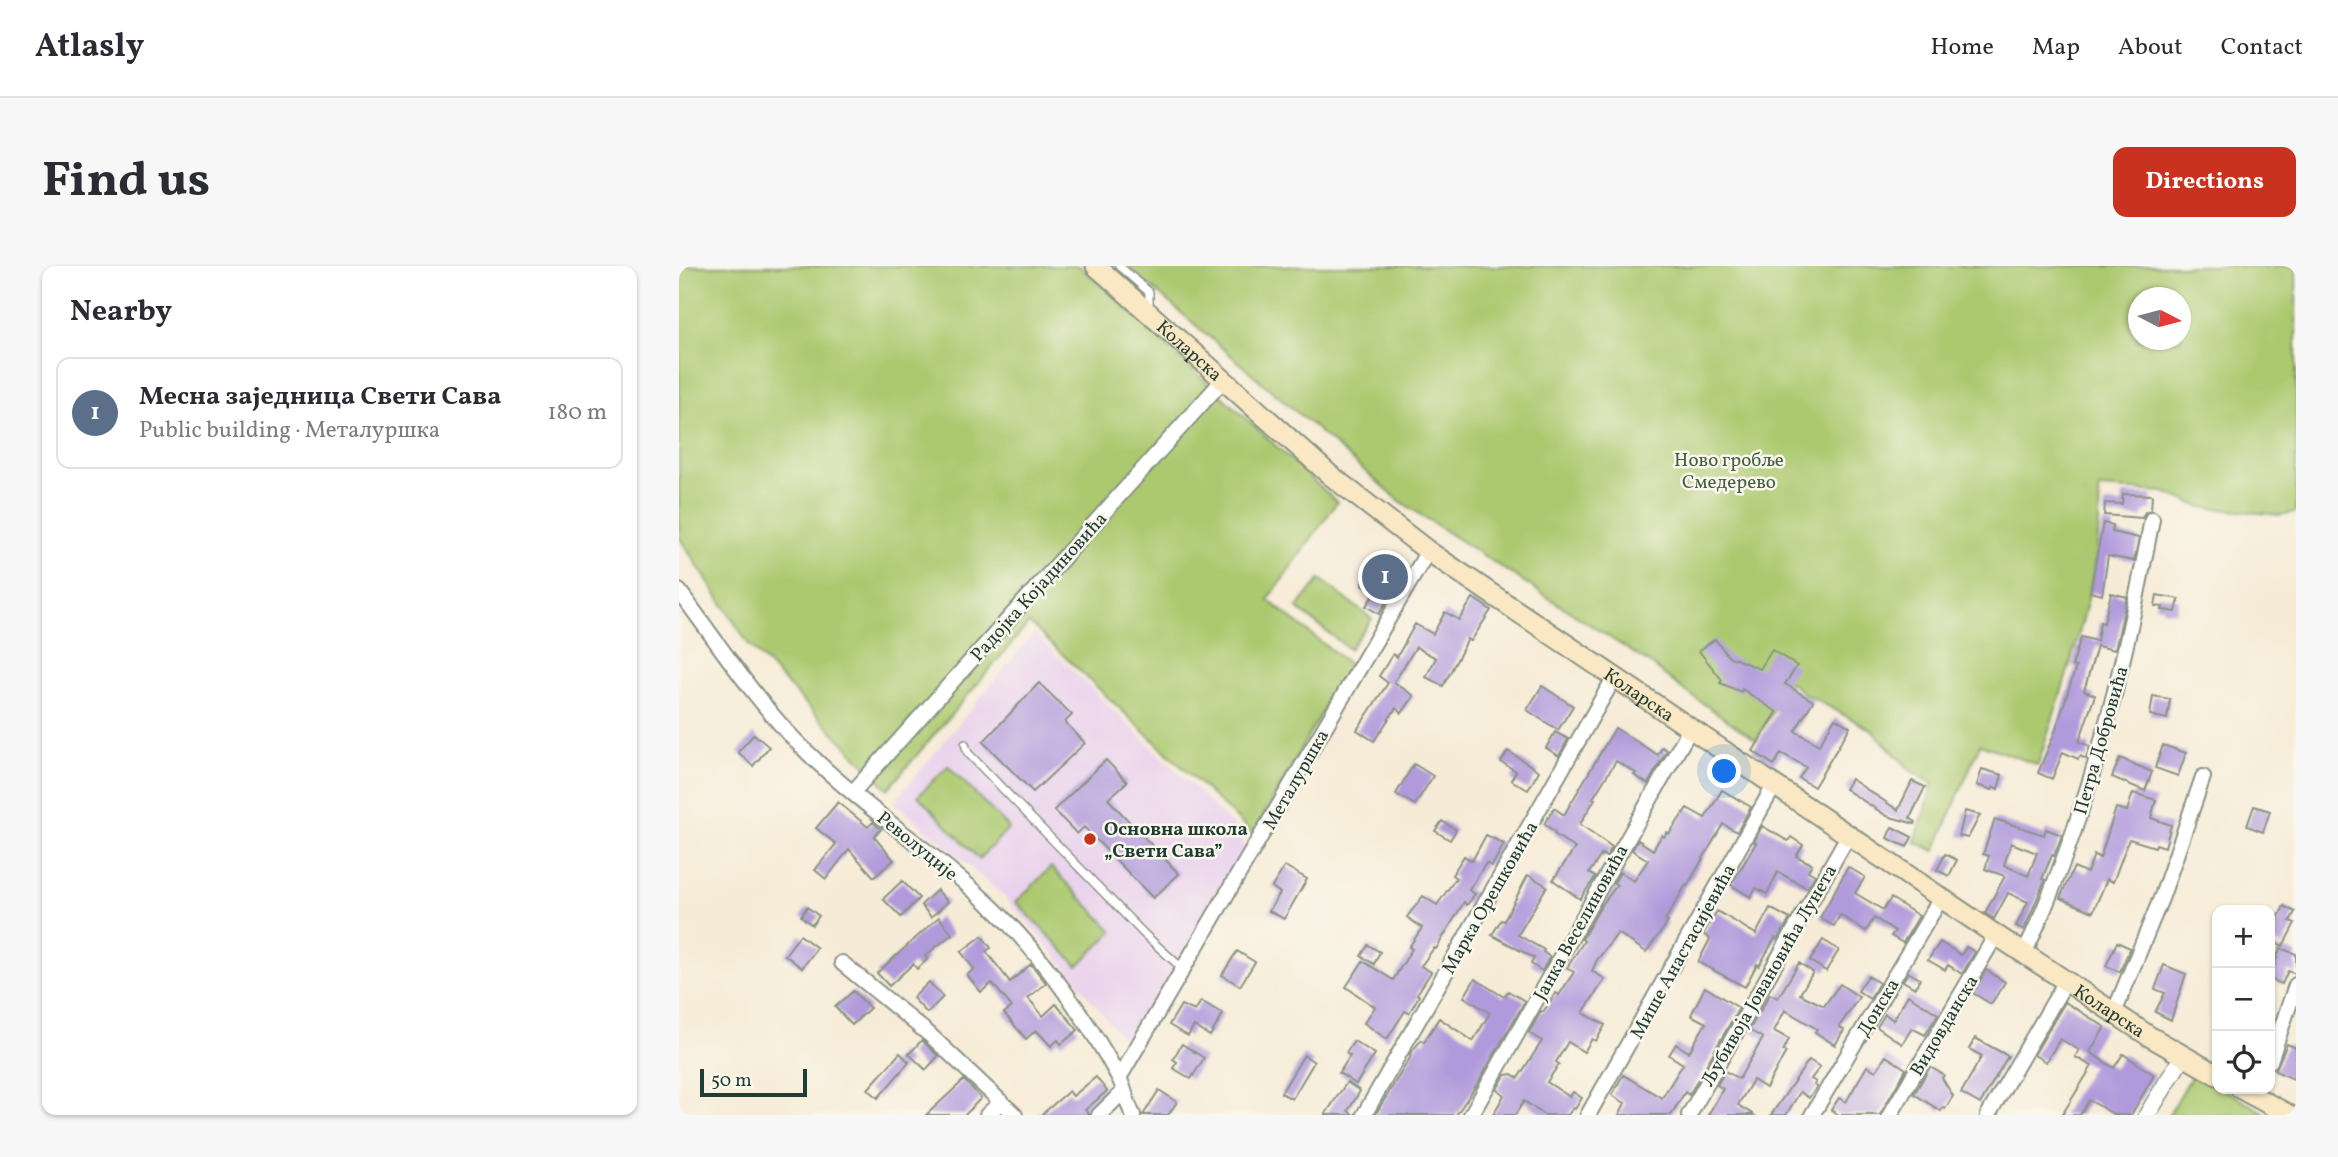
<!DOCTYPE html>
<meta charset="utf-8">
<style>
:root{--surface:#fff;--page:#f7f7f7;--text:#2b2b33;--muted:#7c7c81;--line:#e1e1e2;--accent:#c8321e}
body{margin:0;font-family:Vollkorn,serif;background:var(--page);color:var(--text)}
.controls{position:absolute;right:21px;bottom:21px;display:grid;overflow:hidden;border-radius:14px;box-shadow:0 2px 5px #0004}
.controls button{width:63px;height:63px;display:grid;place-items:center;padding:0;border:0;border-bottom:2px solid var(--line);background:var(--surface);color:var(--text);font:35px sans-serif}
.compass{position:absolute;left:1449px;top:21px;width:63px;height:63px;border-radius:50%;background:var(--surface);box-shadow:0 2px 5px #0004;rotate:96deg}
.scale{position:absolute;left:21px;bottom:18px;width:107px;box-sizing:border-box;padding-left:7px;border:4px solid #1f3d34;border-top:0;font-size:19px;line-height:24px;white-space:nowrap;color:#1f3d34;-webkit-text-stroke:5px #fbf7ec;paint-order:stroke}
.you{position:absolute;left:1046px;top:506px;width:24px;height:24px;margin:-18px;border:5px solid #fff;border-radius:50%;background:#1a73e8;box-shadow:0 0 0 10px #1a73e833}
.badge{display:grid;place-items:center;width:46px;height:46px;border-radius:50%;background:var(--accent);color:#fff;font-size:23px;font-weight:700}
.pin{position:absolute;translate:-50% -50%;border:4px solid #fff;box-shadow:0 2px 7px #0006}
.list{margin:0;padding:0;list-style:none}
h2{display:flex;justify-content:space-between;align-items:center;height:91px;margin:0;padding:0 28px;font-size:30px}
h2 small{font-size:23px;font-weight:400;color:var(--muted)}
.list li{display:grid;grid-template-columns:46px 1fr auto;gap:21px;align-items:center;box-sizing:border-box;height:112px;margin:0 14px 14px;padding:0 14px;border:2px solid var(--line);border-radius:14px}
.list b{display:block;font-size:26px;white-space:nowrap}
.list p{margin:0;font-size:23px;white-space:nowrap;color:var(--muted)}
.list em{font-size:23px;font-style:normal;color:var(--muted)}
.icon{flex:none;width:38px;height:38px;fill:none;stroke:currentColor;stroke-width:2;stroke-linecap:round;stroke-linejoin:round}
.map{position:relative;flex:none;width:1617px;height:849px;overflow:hidden;border-radius:14px}
header{display:flex;align-items:center;gap:42px;box-sizing:border-box;height:98px;padding:0 35px;background:var(--surface);border-bottom:2px solid var(--line)}
header strong{font-size:33px}
nav{display:flex;gap:38px;margin-inline-start:auto;font-size:24px}
.intro{display:flex;align-items:center;justify-content:space-between;box-sizing:border-box;height:168px;padding:0 42px}
h1{margin:0;font-size:49px}
.button{padding:18px 32px;border-radius:14px;background:var(--accent);color:#fff;font-size:24px;font-weight:700}
main{display:flex;gap:42px;padding:0 42px}
aside{flex:1;background:var(--surface);border-radius:14px;box-shadow:0 2px 5px #0004}
.map>svg:first-child{display:block}
.built{fill:#e9d2ed}
.green{fill:#acc970;stroke:#668352;stroke-width:2;fill-rule:evenodd}
.building{fill:#b09adc;fill-rule:evenodd}
.lines{fill:none;stroke-linecap:round;stroke-linejoin:round}
.service-casing{stroke:#8a9485;stroke-width:10}
.minor-casing{stroke:#8a9485;stroke-width:18}
.tertiary-casing{stroke:#8a9485;stroke-width:19}
.secondary-casing{stroke:#8a9485;stroke-width:23}
.service{stroke:#fff;stroke-width:7}
.minor{stroke:#fff;stroke-width:14}
.tertiary{stroke:#fff;stroke-width:16}
.secondary{stroke:#fae7c3;stroke-width:19}
.poi-dot{fill:#c8321e;stroke:#fbf7ec;stroke-width:2.5}
.labels{text-anchor:middle;stroke-width:5;stroke-linejoin:round;paint-order:stroke}
.street-label{font-size:19px;fill:#1f3d34;stroke:#fbf7ec}
.park-label{font-size:19px;fill:#426043;stroke:#fbf7ec}
.poi-label{font-size:19px;font-weight:bold;fill:#1f3d34;stroke:#fbf7ec;text-anchor:start}
</style>
<header>
<strong>Atlasly</strong>
<nav><a>Home</a><a>Map</a><a>About</a><a>Contact</a></nav>
</header>
<div class="intro"><h1>Find us</h1><a class="button">Directions</a></div>
<main>
<aside>
<h2>Nearby<small></small></h2>
<ul class="list">
<li><span class="badge" style="background:#5c6f8a">1</span><div><b>Месна заједница Свети Сава</b><p>Public building · Металуршка</p></div><em>180 m</em></li>
</ul>
</aside>
<div class="map">
<svg width="1617" height="849" viewBox="0 0 1617 849">
<rect width="100%" height="100%" fill="#fbf7ec"/>
<filter id="ink" filterUnits="userSpaceOnUse"><feTurbulence type="fractalNoise" baseFrequency=".0143" numOctaves="2"/><feDisplacementMap in="SourceGraphic" scale="14" xChannelSelector="R" yChannelSelector="G"/><feConvolveMatrix kernelMatrix="1 2 1 2 8 2 1 2 1" color-interpolation-filters="sRGB"/></filter>
<filter id="wash" filterUnits="userSpaceOnUse"><feTurbulence type="fractalNoise" baseFrequency=".00686" numOctaves="4" result="noise"/><feDisplacementMap in="SourceGraphic" scale="28" xChannelSelector="R" yChannelSelector="G"/><feGaussianBlur stdDeviation="1.57" result="paint"/><feColorMatrix in="noise" values="0 0 0 0 0 0 0 0 0 0 0 0 0 0 0 0 0 1.4 0 .05"/><feComposite in="paint" operator="in"/></filter>
<g filter="url(#wash)">
<rect width="100%" height="100%" fill="#f6ebd6"/>
<path class="built" d="M 355,367 L 560,565 L 566,582 L 457,771 L 450,773 L 441,770 L 387,702 L 327,632 L 215,536 Z"/>
<path class="green" d="M 0,0 L 401,0 L 658,236 L 589,334 L 670,398 L 574,568 L 350,357 L 209,523 L 70,379 L 0,271 Z
M 448,0 L 1617,0 L 1617,246 L 1600,249 L 1522,241 L 1485,226 L 1420,222 C 1425,316 1386,410 1359,499 L 1301,478 L 1256,585 L 1236,576 L 1254,518 L 1231,504 L 1193,464 L 1126,428 L 1111,416 L 1077,474 L 1002,422 L 973,399 L 722,236 ZM 1460,32 L 1502,32 L 1502,74 L 1460,74 Z
M 641,313 L 693,353 L 670,383 L 618,342 Z
M 269,500 L 330,562 L 300,593 L 239,530 Z
M 372,601 L 434,665 L 399,700 L 337,636 Z
M 1515,806 L 1538,820 L 1538,823 L 1544,823 L 1589,849 L 1490,849 Z"/>
<g id="blocks">
<path class="building" d="M 1444,228 L 1473,229 L 1472,244 L 1466,246 L 1463,252 L 1425,249 L 1426,237 L 1443,238 Z
M 1424,257 L 1434,259 L 1433,266 L 1460,272 L 1455,295 L 1429,290 L 1423,329 L 1411,326 Z
M 703,287 L 727,303 L 700,348 L 687,340 L 696,327 L 683,318 Z
M 1432,327 L 1448,331 L 1436,384 L 1418,380 L 1405,425 L 1416,429 L 1400,476 L 1411,480 L 1407,493 L 1401,490 L 1399,493 L 1384,486 L 1373,513 L 1359,507 L 1376,466 L 1397,401 L 1393,400 L 1402,371 L 1418,375 L 1421,356 L 1425,357 Z
M 1478,329 L 1500,333 L 1497,346 L 1483,344 L 1484,341 L 1476,340 Z
M 794,332 L 812,344 L 792,375 L 789,373 L 764,420 L 747,411 L 757,392 L 737,381 L 715,416 L 735,430 L 723,447 L 717,442 L 695,475 L 678,464 L 709,417 L 700,410 L 714,388 L 718,391 L 736,358 L 754,368 L 766,346 L 780,354 Z
M 1036,373 L 1049,390 L 1081,403 L 1093,384 L 1118,400 L 1106,418 L 1134,435 L 1116,465 L 1140,479 L 1156,452 L 1171,461 L 1135,521 L 1120,512 L 1127,501 L 1102,487 L 1095,499 L 1074,485 L 1098,446 L 1063,423 L 1062,426 L 1041,417 L 1043,414 L 1020,385 Z
M 360,417 L 393,449 L 386,456 L 406,477 L 354,526 L 304,476 Z
M 863,420 L 894,440 L 879,464 L 848,444 Z
M 1474,430 L 1491,433 L 1488,453 L 1471,449 Z
M 936,462 L 979,489 L 983,481 L 988,484 L 969,518 L 955,509 L 957,507 L 937,495 L 914,532 L 916,533 L 901,558 L 933,581 L 927,591 L 923,588 L 910,607 L 916,611 L 901,633 L 874,614 L 896,582 L 875,568 L 876,566 L 865,558 L 875,542 L 885,549 Z
M 876,466 L 889,473 L 880,490 L 867,482 Z
M 75,468 L 90,481 L 74,500 L 59,486 Z
M 1484,479 L 1507,487 L 1499,510 L 1476,502 Z
M 829,485 L 860,505 L 849,524 L 832,514 L 837,505 L 822,496 Z
M 1441,492 L 1473,506 L 1466,525 L 1433,511 Z
M 427,494 L 448,516 L 429,533 L 500,608 L 474,632 L 405,561 L 398,568 L 375,544 Z
M 735,498 L 754,510 L 736,539 L 717,528 Z
M 1303,503 L 1323,509 L 1319,523 L 1315,521 L 1313,524 L 1298,519 Z
M 1172,513 L 1219,544 L 1233,515 L 1246,521 L 1231,552 L 1237,556 L 1236,558 L 1208,550 L 1166,523 Z
M 1043,524 L 1072,541 L 1058,566 L 1044,558 L 1008,620 L 1007,619 L 986,654 L 989,656 L 967,686 L 939,667 L 918,694 L 913,705 L 926,713 L 904,747 L 926,759 L 917,775 L 913,773 L 905,786 L 889,776 L 877,796 L 880,798 L 868,816 L 891,831 L 894,826 L 903,832 L 896,843 L 894,842 L 889,849 L 865,849 L 845,835 L 836,849 L 814,849 L 825,829 L 818,823 L 826,809 L 833,808 L 839,812 L 863,775 L 850,767 L 862,745 L 864,746 L 877,727 L 880,729 L 895,706 L 888,702 L 905,675 L 903,673 L 922,640 L 938,619 L 935,617 L 941,606 L 955,615 L 969,594 L 953,584 L 959,574 L 974,584 L 983,569 L 985,571 L 988,566 L 990,568 L 1008,542 L 1026,552 Z
M 1454,527 L 1477,534 L 1472,552 L 1492,559 L 1486,581 L 1477,578 L 1476,581 L 1450,573 L 1434,616 L 1428,613 L 1414,646 L 1381,632 L 1395,601 L 1408,607 L 1415,589 L 1421,592 L 1437,542 L 1448,545 Z
M 159,536 L 189,561 L 194,556 L 202,563 L 195,571 L 215,594 L 195,611 L 170,583 L 147,613 L 136,604 L 157,578 L 137,562 Z
M 1575,540 L 1591,545 L 1584,566 L 1568,560 Z
M 1286,545 L 1301,549 L 1289,572 L 1280,570 Z
M 1316,553 L 1365,569 L 1367,563 L 1383,569 L 1375,590 L 1373,589 L 1363,613 L 1366,614 L 1345,664 L 1337,660 L 1349,636 L 1329,627 L 1315,653 L 1306,647 L 1326,610 L 1306,603 L 1310,590 L 1304,588 ZM 1332,577 L 1358,587 L 1349,610 L 1325,599 Z
M 763,555 L 777,564 L 771,574 L 756,565 Z
M 1083,560 L 1109,575 L 1112,571 L 1124,579 L 1117,590 L 1133,598 L 1129,605 L 1136,609 L 1128,622 L 1099,606 L 1088,628 L 1077,622 L 1072,631 L 1052,619 L 1077,577 L 1075,576 Z
M 1213,561 L 1233,571 L 1228,581 L 1208,572 Z
M 807,569 L 825,578 L 813,600 L 807,597 L 790,624 L 796,628 L 788,639 L 785,636 L 757,683 L 755,682 L 742,700 L 752,706 L 738,728 L 740,730 L 730,747 L 726,745 L 708,773 L 685,757 L 696,741 L 667,721 L 684,695 L 714,714 L 733,683 L 730,681 L 743,662 L 728,651 L 744,630 L 758,639 L 777,612 L 773,609 L 785,590 L 793,595 Z
M 1266,588 L 1278,594 L 1270,610 L 1258,604 Z
M 606,600 L 628,613 L 605,653 L 590,645 L 601,627 L 593,621 Z
M 1169,601 L 1186,611 L 1176,627 L 1204,644 L 1212,632 L 1240,650 L 1224,677 L 1212,670 L 1216,665 L 1195,652 L 1187,665 L 1161,649 L 1155,660 L 1141,652 Z
M 849,609 L 868,620 L 839,669 L 865,684 L 864,686 L 871,691 L 863,705 L 852,698 L 855,692 L 813,669 L 822,654 L 825,655 Z
M 223,615 L 240,632 L 222,651 L 204,633 Z
M 258,624 L 269,636 L 252,651 L 242,639 Z
M 1605,640 L 1616,646 L 1611,655 L 1616,657 L 1604,680 L 1591,674 L 1591,669 Z
M 128,641 L 140,650 L 133,659 L 122,650 Z
M 1091,642 L 1111,653 L 1099,673 L 1096,672 L 1080,700 L 1078,698 L 1066,721 L 1019,696 L 1031,673 L 1024,668 L 1038,645 L 1077,668 Z
M 260,651 L 273,668 L 246,690 L 249,693 L 238,703 L 234,698 L 210,720 L 198,707 Z
M 121,669 L 138,682 L 123,702 L 106,689 Z
M 303,670 L 312,682 L 307,685 L 331,716 L 352,698 L 367,717 L 349,732 L 364,750 L 377,738 L 399,764 L 382,778 L 379,774 L 372,780 L 357,764 L 347,773 L 325,747 L 333,741 L 313,717 L 302,726 L 288,709 L 295,703 L 282,686 Z
M 1144,674 L 1160,684 L 1147,705 L 1131,695 Z
M 1261,676 L 1282,689 L 1287,681 L 1296,686 L 1283,708 L 1269,699 L 1266,704 L 1249,694 Z
M 1438,676 L 1451,682 L 1441,706 L 1427,700 Z
M 689,679 L 701,686 L 695,698 L 682,690 Z
M 1601,682 L 1617,688 L 1617,708 L 1609,705 L 1603,718 L 1591,713 Z
M 558,685 L 576,696 L 561,720 L 543,709 Z
M 1120,697 L 1134,706 L 1121,728 L 1145,740 L 1161,718 L 1180,731 L 1160,761 L 1165,764 L 1156,779 L 1136,766 L 1138,763 L 1106,744 L 1095,765 L 1110,773 L 1104,785 L 1107,786 L 1087,822 L 1074,814 L 1059,839 L 1075,849 L 1029,849 L 1044,823 L 1038,819 L 1046,805 L 1060,813 L 1084,772 L 1070,764 L 1091,728 L 1099,732 Z
M 1485,699 L 1507,708 L 1492,754 L 1476,746 L 1486,727 L 1476,723 Z
M 1307,704 L 1326,716 L 1312,738 L 1294,727 Z
M 1229,706 L 1241,713 L 1236,722 L 1224,715 Z
M 1189,710 L 1200,717 L 1191,733 L 1179,725 Z
M 796,713 L 825,731 L 829,725 L 846,735 L 799,817 L 777,849 L 696,849 L 732,790 L 731,788 L 742,774 L 745,776 L 760,752 L 794,775 L 811,747 L 785,731 Z
M 250,716 L 264,731 L 248,747 L 234,732 Z
M 1026,721 L 1060,742 L 1010,829 L 1006,826 L 992,849 L 940,849 L 946,837 L 933,829 L 944,809 L 983,832 L 1004,798 L 990,789 L 997,778 L 1010,786 L 1027,757 L 1012,749 Z
M 174,725 L 191,742 L 173,759 L 156,741 Z
M 1229,729 L 1259,748 L 1246,769 L 1233,762 L 1223,778 L 1198,761 L 1206,748 L 1214,754 Z
M 522,735 L 544,748 L 531,770 L 515,760 L 509,770 L 490,759 L 502,739 L 516,745 Z
M 1386,736 L 1426,761 L 1411,786 L 1435,802 L 1444,788 L 1475,809 L 1452,849 L 1436,849 L 1410,834 L 1401,849 L 1383,849 L 1413,800 L 1396,791 L 1400,784 L 1381,773 L 1367,796 L 1355,789 Z
M 1296,772 L 1329,790 L 1301,838 L 1282,827 L 1303,790 L 1290,783 Z
M 243,774 L 259,790 L 247,804 L 230,788 Z
M 675,775 L 696,788 L 677,818 L 660,807 L 671,790 L 667,787 Z
M 503,778 L 525,792 L 512,813 L 494,802 L 498,796 L 494,793 Z
M 1608,778 L 1617,782 L 1617,814 L 1596,805 Z
M 221,787 L 230,796 L 199,832 L 189,823 Z
M 625,789 L 635,796 L 613,833 L 602,827 Z
M 1207,790 L 1227,803 L 1201,849 L 1160,849 L 1152,844 L 1160,832 L 1167,836 L 1188,800 L 1197,805 Z
M 1130,794 L 1141,801 L 1132,813 L 1137,816 L 1135,819 L 1138,821 L 1130,832 L 1121,826 L 1107,849 L 1092,849 Z
M 1251,801 L 1265,809 L 1263,812 L 1274,830 L 1266,843 L 1264,841 L 1262,845 L 1235,828 Z
M 417,811 L 428,825 L 406,844 L 411,849 L 362,849 L 390,825 L 394,830 Z
M 285,814 L 302,832 L 286,849 L 247,849 Z
M 668,816 L 681,825 L 669,845 L 675,849 L 646,849 Z
M 480,824 L 498,836 L 489,849 L 464,849 Z"/>
</g>
</g>
<g filter="url(#ink)">
<use href="#blocks" fill-opacity="0" stroke="#8a9485" stroke-width="2"/>
<g class="lines">
<g class="service-casing">
<path id="service" d="M 440,0 L 470,26 L 470,43
M 286,478 L 289,487 L 465,668 L 504,703"/>
</g>
<g class="minor-casing">
<path id="minor" d="M 0,325 C 40,378 81,442 129,487 C 187,544 257,587 316,644 C 361,687 409,754 439,810 C 446,822 447,836 454,849
M 174,526 L 544,114
M 1345,688 C 1410,550 1445,402 1473,253
M 163,697 L 251,769 L 336,849
M 1435,747 L 1483,630 L 1524,511
M 1591,795 L 1617,719
M 440,812 L 749,285
M 308,849 L 322,836
M 420,849 L 445,825
M 685,849 L 935,412
M 792,849 L 1011,463
M 909,849 L 1095,520
M 1010,849 L 1169,570
M 1133,849 L 1262,632
M 1211,849 L 1317,669
M 1309,849 L 1387,715"/>
</g>
<g class="tertiary-casing">
<path id="tertiary" d="M 1468,849 L 1504,790"/>
</g>
<g class="secondary-casing">
<g id="secondary">
<path id="s1" d="M 417,0 L 651,209 L 749,285 L 1317,669 L 1470,770 L 1538,809"/>
<path d="M 1562,823 L 1610,849"/>
</g>
</g>
<use href="#service" class="service"/>
<use href="#minor" class="minor"/>
<use href="#tertiary" class="tertiary"/>
<use href="#secondary" class="secondary"/>
</g>
</g>
<circle class="poi-dot" cx="411" cy="573" r="7"/>
<g class="labels">
<g class="street-label">
<text dy="7" stroke="none"><textPath href="#s1" startOffset="126">Коларска</textPath></text>
<text transform="translate(359 320) rotate(-48)" y="7">Радојка Којадиновића</text>
<text dy="7" stroke="none"><textPath href="#s1" startOffset="693">Коларска</textPath></text>
<text transform="translate(1421 474) rotate(-74)" y="7">Петра Добровића</text>
<text transform="translate(616 513) rotate(-60)" y="7">Металуршка</text>
<text transform="translate(239 579) rotate(39)" y="7">Револуције</text>
<text transform="translate(810 631) rotate(-60)" y="7">Марка Орешковића</text>
<text transform="translate(901 656) rotate(-61)" y="7">Јанка Веселиновића</text>
<text transform="translate(1003 685) rotate(-61)" y="7">Мише Анастасијевића</text>
<text transform="translate(1089 709) rotate(-60)" y="7">Љубивоја Јовановића Лунета</text>
<text transform="translate(1198 741) rotate(-59)" y="7">Донска</text>
<text dy="7" stroke="none"><textPath href="#s1" startOffset="1260">Коларска</textPath></text>
<text transform="translate(1264 759) rotate(-59)" y="7">Видовданска</text>
</g>
<g class="park-label">
<text x="1050" y="200">Ново гробље<tspan x="1050" dy="22">Смедерево</tspan></text>
</g>
<g class="poi-label">
<text x="425" y="569">Основна школа<tspan x="425" dy="22">„Свети Сава”</tspan></text>
</g>
</g>
</svg>
<div class="controls">
<button>+</button>
<button>−</button>
<button><svg class="icon" aria-label="locate" viewBox="0 0 24 24"><circle cx="12" cy="12" r="6"/><path d="M12 2v4M12 18v4M2 12h4M18 12h4"/></svg></button>
</div>
<svg class="compass" viewBox="-18 -18 36 36"><path d="M0-13l5 13h-10z" fill="#e53935"/><path d="M0 13l5-13h-10z" fill="#7c7c81"/></svg>
<div class="scale">50 m</div>
<div class="you"></div>
<div class="pin badge" style="left:706px;top:311px;background:#5c6f8a">1</div>
</div>
</main>
